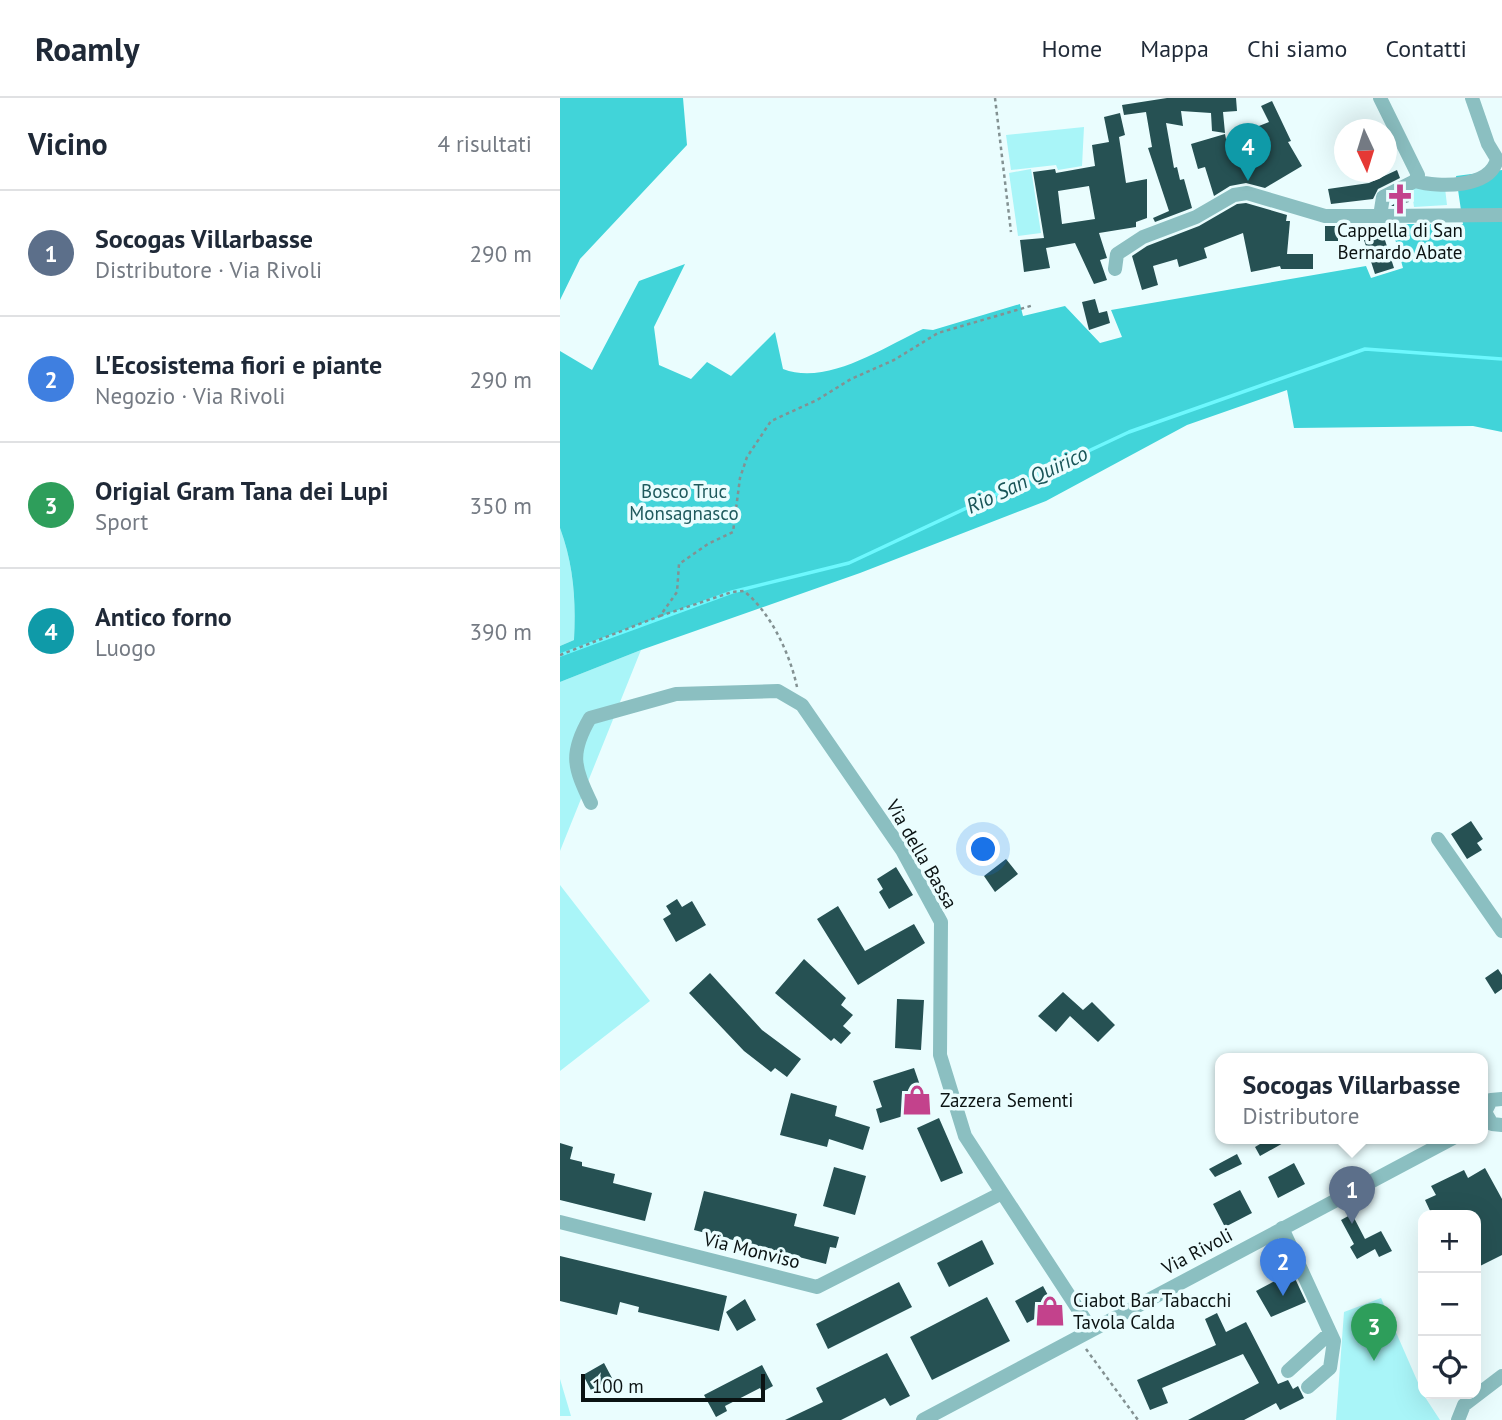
<!DOCTYPE html>
<html lang="it">
<meta charset="utf-8">
<style>
:root{--surface:#fff;--page:#f6f6f7;--text:#1f2937;--muted:#747a83;--line:#e0e1e3;--accent:#111827}
body{margin:0;font-family:"PT Sans",sans-serif;background:var(--page);color:var(--text)}
.controls{position:absolute;right:21px;bottom:21px;display:grid;overflow:hidden;border-radius:14px;box-shadow:0 7px 28px #0002}
.controls button{width:63px;height:63px;display:grid;place-items:center;padding:0;border:0;border-bottom:2px solid var(--line);background:var(--surface);color:var(--text);font:35px sans-serif}
.compass{position:absolute;left:774px;top:21px;width:63px;height:63px;border-radius:50%;background:var(--surface);box-shadow:0 7px 28px #0002;rotate:176deg}
.scale{position:absolute;left:21px;bottom:18px;width:184px;box-sizing:border-box;padding-left:7px;border:4px solid #0b1313;border-top:0;font-size:19px;line-height:24px;white-space:nowrap;color:#0b1313;-webkit-text-stroke:5px #eafdfe;paint-order:stroke}
.you{position:absolute;left:424px;top:752px;width:24px;height:24px;margin:-18px;border:5px solid #fff;border-radius:50%;background:#1a73e8;box-shadow:0 0 0 10px #1a73e833}
.badge{display:grid;place-items:center;width:46px;height:46px;border-radius:50%;background:var(--accent);color:#fff;font-size:23px;font-weight:700}
.pin{position:absolute;translate:-50% -58px;filter:drop-shadow(0 2px 4px #0008)}
.pin::after{content:'';position:absolute;top:37px;width:24px;height:21px;background:inherit;clip-path:polygon(0 0,100% 0,50% 100%)}
.popup{position:absolute;left:655px;top:955px;width:273px;height:91px;box-sizing:border-box;display:grid;place-content:center;border-radius:14px;background:var(--surface);filter:drop-shadow(0 2px 5px #0005);font-size:23px;white-space:nowrap;color:var(--muted)}
.popup b{font-size:26px;color:var(--text)}
.popup::after{content:'';position:absolute;left:50%;top:100%;margin-left:-14px;border:14px solid transparent;border-top-color:var(--surface)}
.list{margin:0;padding:0;list-style:none}
h2{display:flex;justify-content:space-between;align-items:center;height:91px;margin:0;padding:0 28px;font-size:30px}
h2 small{font-size:23px;font-weight:400;color:var(--muted)}
.list li{display:grid;grid-template-columns:46px 1fr auto;gap:21px;align-items:center;box-sizing:border-box;height:126px;padding:0 28px;border-top:2px solid var(--line)}
.list b{display:block;font-size:26px;white-space:nowrap}
.list p{margin:0;font-size:23px;white-space:nowrap;color:var(--muted)}
.list em{font-size:23px;font-style:normal;color:var(--muted)}
.icon{flex:none;width:38px;height:38px;fill:none;stroke:currentColor;stroke-width:2;stroke-linecap:round;stroke-linejoin:round}
.map{position:relative;flex:none;width:942px;height:1322px;overflow:hidden}
header{display:flex;align-items:center;gap:42px;box-sizing:border-box;height:98px;padding:0 35px;background:var(--surface);border-bottom:2px solid var(--line)}
header strong{font-size:33px}
nav{display:flex;gap:38px;margin-inline-start:auto;font-size:24px}
main{display:flex}
aside{flex:1;background:var(--surface)}
.map>svg:first-child{display:block}
.green{fill:#a9f5f8}
.forest{fill:#41d4d9}
.lines{fill:none;stroke-linecap:round;stroke-linejoin:round}
.stream{stroke:#6df8fe;stroke-width:3.5}
.building{fill:#265153;fill-rule:evenodd}
.path{stroke:#839192;stroke-width:2.5;stroke-dasharray:3.5 3.5;stroke-linecap:butt}
.minor{stroke:#8bbfc1;stroke-width:14}
.labels{text-anchor:middle;stroke-width:7;stroke-linejoin:round;paint-order:stroke}
.poi-label{font-size:19px;fill:#0b1313;stroke:#eafdfe;text-anchor:start}
.park-label{font-size:19px;fill:#1f5a5d;stroke:#eafdfe}
.street-label{font-size:19px;fill:#0b1313;stroke:#eafdfe}
.water-label{font-size:21px;font-style:italic;fill:#195558;stroke:#eafdfe}
</style>
<header>
<strong>Roamly</strong>
<nav><a>Home</a><a>Mappa</a><a>Chi siamo</a><a>Contatti</a></nav>
</header>
<main>
<aside>
<h2>Vicino<small>4 risultati</small></h2>
<ul class="list">
<li><span class="badge" style="background:#5c6f8a">1</span><div><b>Socogas Villarbasse</b><p>Distributore · Via Rivoli</p></div><em>290 m</em></li>
<li><span class="badge" style="background:#3f7fe0">2</span><div><b>L'Ecosistema fiori e piante</b><p>Negozio · Via Rivoli</p></div><em>290 m</em></li>
<li><span class="badge" style="background:#2e9e5b">3</span><div><b>Origial Gram Tana dei Lupi</b><p>Sport</p></div><em>350 m</em></li>
<li><span class="badge" style="background:#0f9aa8">4</span><div><b>Antico forno</b><p>Luogo</p></div><em>390 m</em></li>
</ul>
</aside>
<div class="map">
<svg width="942" height="1322" viewBox="0 0 942 1322">
<rect width="100%" height="100%" fill="#eafdfe"/>
<path class="green" d="M 524,29 L 522,68 L 498,72 L 496,67 L 451,72 L 446,37 Z
M 471,71 L 481,135 L 458,138 L 449,75 Z
M 851,88 L 885,90 L 887,107 L 854,109 Z
M 0,430 C 14,468 16,503 14,542 L 0,548 Z
M 81,552 L 0,753 L 0,584 Z
M 0,787 L 90,903 L 0,973 Z
M 821,1200 L 863,1296 L 880,1322 L 776,1322 L 784,1214 Z
M 0,1281 L 11,1318 L 0,1318 Z"/>
<path class="forest" d="M 0,0 L 123,0 L 127,47 L 20,161 L 0,202 Z
M 942,72 L 942,334 L 913,328 L 734,330 L 727,292 L 627,327 L 486,403 L 300,475 L 81,552 L 0,584 L 0,548 L 14,542 C 16,503 14,468 0,430 L 0,253 L 32,272 L 79,183 L 125,166 L 94,229 L 99,267 L 131,281 L 147,264 L 171,278 L 215,234 L 223,271 C 267,288 322,250 363,231 L 373,232 L 460,206 L 463,218 L 505,208 L 540,245 L 562,239 L 551,212 L 806,168 L 811,180 L 843,170 L 831,126 L 903,126 L 896,78 Z"/>
<g class="lines">
<path class="stream" d="M 0,557 L 172,494 L 289,465 L 569,334 L 805,251 L 942,261"/>
</g>
<path class="building" d="M 607,0 L 676,0 L 677,13 L 663,14 L 665,35 L 652,33 L 651,15 L 621,13 L 623,28 L 606,25 L 614,70 L 617,69 L 620,82 L 624,81 L 632,110 L 595,124 L 593,120 L 609,113 L 588,50 L 592,49 L 586,14 L 564,17 L 562,7 Z
M 712,3 L 731,43 L 728,44 L 742,68 L 705,90 L 686,85 L 670,88 L 654,98 L 645,69 L 638,71 L 631,46 L 665,36 L 666,41 L 709,24 L 701,8 Z
M 560,15 L 565,37 L 559,39 L 566,85 L 587,81 L 587,120 L 576,124 L 576,129 L 539,135 L 547,160 L 540,162 L 547,182 L 534,186 L 515,145 L 486,150 L 490,170 L 464,174 L 460,142 L 484,140 L 473,74 L 495,71 L 496,75 L 535,68 L 532,47 L 549,44 L 544,19 ZM 529,88 L 535,121 L 502,126 L 498,93 Z
M 837,72 L 840,80 L 818,91 L 813,101 L 771,106 L 768,91 L 809,85 Z
M 848,97 L 849,104 L 844,105 L 844,108 L 831,108 Z
M 686,105 L 727,117 L 726,123 L 730,123 L 727,156 L 753,156 L 753,171 L 721,171 L 720,168 L 691,174 L 683,135 L 644,150 L 647,160 L 619,169 L 617,161 L 593,168 L 598,187 L 582,192 L 572,158 L 587,148 L 639,128 L 677,106 Z
M 765,128 L 778,128 L 778,143 L 765,143 Z
M 823,136 L 834,170 L 815,176 L 804,142 Z
M 535,201 L 539,215 L 547,213 L 550,225 L 529,232 L 522,204 Z
M 911,723 L 923,741 L 917,745 L 922,752 L 907,761 L 891,736 Z
M 446,761 L 458,776 L 435,794 L 424,778 Z
M 336,769 L 353,797 L 329,811 L 319,794 L 323,791 L 317,781 Z
M 117,801 L 122,809 L 132,803 L 146,827 L 116,844 L 103,821 L 111,816 L 106,808 Z
M 278,808 L 305,853 L 354,826 L 365,845 L 298,887 L 257,821 Z
M 244,861 L 286,900 L 281,907 L 293,917 L 283,928 L 291,935 L 281,946 L 274,940 L 271,943 L 215,895 Z
M 938,871 L 942,877 L 942,891 L 935,896 L 925,880 Z
M 150,875 L 202,932 L 241,961 L 227,979 L 215,970 L 211,974 L 184,953 L 129,895 Z
M 503,894 L 523,912 L 532,904 L 555,927 L 538,944 L 510,918 L 496,934 L 478,918 Z
M 337,901 L 364,902 L 361,952 L 335,950 Z
M 354,970 L 362,993 L 345,999 L 350,1016 L 320,1025 L 316,1011 L 322,1009 L 313,983 Z
M 231,995 L 277,1008 L 275,1018 L 310,1029 L 303,1052 L 269,1041 L 267,1049 L 220,1037 Z
M 379,1020 L 403,1075 L 381,1084 L 357,1030 Z
M 710,1040 L 732,1040 L 700,1058 L 695,1049 Z
M 0,1045 L 13,1049 L 10,1061 L 22,1064 L 22,1068 L 55,1076 L 53,1085 L 92,1095 L 85,1123 L 0,1102 Z
M 677,1056 L 682,1066 L 655,1079 L 649,1071 Z
M 734,1065 L 745,1086 L 718,1100 L 708,1079 Z
M 274,1069 L 306,1078 L 295,1117 L 263,1108 Z
M 925,1070 L 942,1101 L 942,1157 L 916,1170 L 916,1117 L 872,1117 L 865,1102 L 876,1097 L 871,1088 L 904,1072 L 908,1080 Z
M 680,1092 L 692,1115 L 665,1129 L 653,1106 Z
M 144,1093 L 237,1116 L 234,1128 L 279,1139 L 276,1150 L 270,1149 L 266,1166 L 134,1132 Z
M 792,1116 L 805,1141 L 821,1133 L 832,1153 L 819,1159 L 815,1151 L 797,1161 L 790,1149 L 794,1146 L 781,1122 Z
M 422,1142 L 434,1166 L 389,1189 L 377,1165 Z
M 0,1158 L 167,1198 L 159,1233 L 78,1214 L 79,1209 L 60,1204 L 57,1217 L 0,1203 Z
M 732,1174 L 746,1204 L 711,1219 L 696,1193 Z
M 339,1184 L 352,1209 L 268,1251 L 256,1226 Z
M 483,1188 L 495,1210 L 467,1225 L 455,1203 Z
M 427,1199 L 450,1243 L 372,1282 L 350,1239 Z
M 185,1201 L 196,1222 L 177,1233 L 166,1214 Z
M 657,1215 L 666,1234 L 686,1224 L 718,1286 L 728,1282 L 733,1291 L 738,1288 L 744,1300 L 720,1312 L 716,1305 L 684,1322 L 628,1322 L 699,1285 L 683,1256 L 602,1290 L 608,1305 L 590,1312 L 577,1282 L 656,1247 L 645,1221 Z
M 327,1255 L 350,1298 L 330,1308 L 325,1300 L 281,1322 L 225,1322 L 263,1304 L 256,1290 Z
M 44,1265 L 52,1280 L 31,1292 L 23,1277 Z
M 202,1267 L 213,1288 L 202,1294 L 200,1290 L 165,1308 L 167,1313 L 156,1319 L 144,1297 Z"/>
<g class="lines">
<path class="path" d="M 435,0 L 451,134
M 100,518 L 172,494 L 184,493 C 211,515 230,556 237,589
M 0,557 L 100,518 L 117,494 L 119,466 L 148,446 L 173,434 L 180,380 L 187,359 L 211,323 L 257,302 L 291,281 L 334,262 L 378,235 L 474,207
M 526,1251 L 578,1322"/>
<path class="minor" d="M 820,0 L 858,77 L 855,83 L 823,99 L 820,118 L 942,117
M 855,83 C 879,90 931,90 937,61 L 928,46 L 912,0
M 555,171 L 557,156 L 583,139 L 636,119 L 674,97 L 687,95 L 765,118 L 820,118
M 31,705 C 14,669 9,656 30,620 L 116,596 L 218,593 L 242,607 L 342,752 L 381,824 L 380,957 L 405,1038 L 531,1231
M 878,741 L 942,833
M 942,1001 L 931,1002 L 925,1014 L 932,1026 L 942,1027
M 0,1124 L 257,1189 L 440,1096
M 722,1130 L 774,1243 L 770,1270 L 748,1289
M 728,1273 L 770,1235
M 363,1322 L 893,1040
M 898,1322 L 904,1307 L 942,1278"/>
</g>
<defs>
<g id="church-bare" transform="scale(2.415)"><path d="M-1.2-6h2.4v3.5h3.3v2.4h-3.3V6h-2.4V-.1h-3.3v-2.4h3.3Z" fill="#c3428c" stroke="#eafdfe" stroke-width="2.5" paint-order="stroke"/></g>
<g id="shop-bare" transform="scale(2.415)"><path d="M-5-2.5h2.3a2.7 3.5 0 0 1 5.4 0H5L5.5 6h-11ZM-1.5-2.5h3a1.5 2.3 0 0 0-3 0Z" fill="#c3428c" stroke="#eafdfe" stroke-width="2.5" paint-order="stroke"/></g>
</defs>
<g fill-rule="evenodd">
<use href="#church-bare" x="840" y="101"/>
<use href="#shop-bare" x="357" y="1002"/>
<use href="#shop-bare" x="490" y="1213"/>
</g>
<g class="labels">
<g class="poi-label">
<text x="840" y="139" text-anchor="middle">Cappella di San<tspan x="840" dy="22">Bernardo Abate</tspan></text>
<text x="380" y="1009">Zazzera Sementi</text>
<text x="513" y="1209">Ciabot Bar Tabacchi<tspan x="513" dy="22">Tavola Calda</tspan></text>
</g>
<g class="park-label">
<text x="124" y="400">Bosco Truc<tspan x="124" dy="22">Monsagnasco</tspan></text>
</g>
<g class="street-label">
<text transform="translate(362 756) rotate(60)" y="7">Via della Bassa</text>
<text transform="translate(192 1152) rotate(14)" y="7">Via Monviso</text>
<text transform="translate(637 1153) rotate(-28)" y="7">Via Rivoli</text>
</g>
<g class="water-label">
<text transform="translate(467 382) rotate(-25)" y="7">Rio San Quirico</text>
</g>
</g>
</svg>
<div class="controls">
<button>+</button>
<button>−</button>
<button><svg class="icon" aria-label="locate" viewBox="0 0 24 24"><circle cx="12" cy="12" r="6"/><path d="M12 2v4M12 18v4M2 12h4M18 12h4"/></svg></button>
</div>
<svg class="compass" viewBox="-18 -18 36 36"><path d="M0-13l5 13h-10z" fill="#e53935"/><path d="M0 13l5-13h-10z" fill="#747a83"/></svg>
<div class="scale">100 m</div>
<div class="you"></div>
<div class="pin badge" style="left:792px;top:1126px;background:#5c6f8a">1</div>
<div class="popup"><b>Socogas Villarbasse</b>Distributore</div>
<div class="pin badge" style="left:723px;top:1198px;background:#3f7fe0">2</div>
<div class="pin badge" style="left:814px;top:1263px;background:#2e9e5b">3</div>
<div class="pin badge" style="left:688px;top:83px;background:#0f9aa8">4</div>
</div>
</main>
